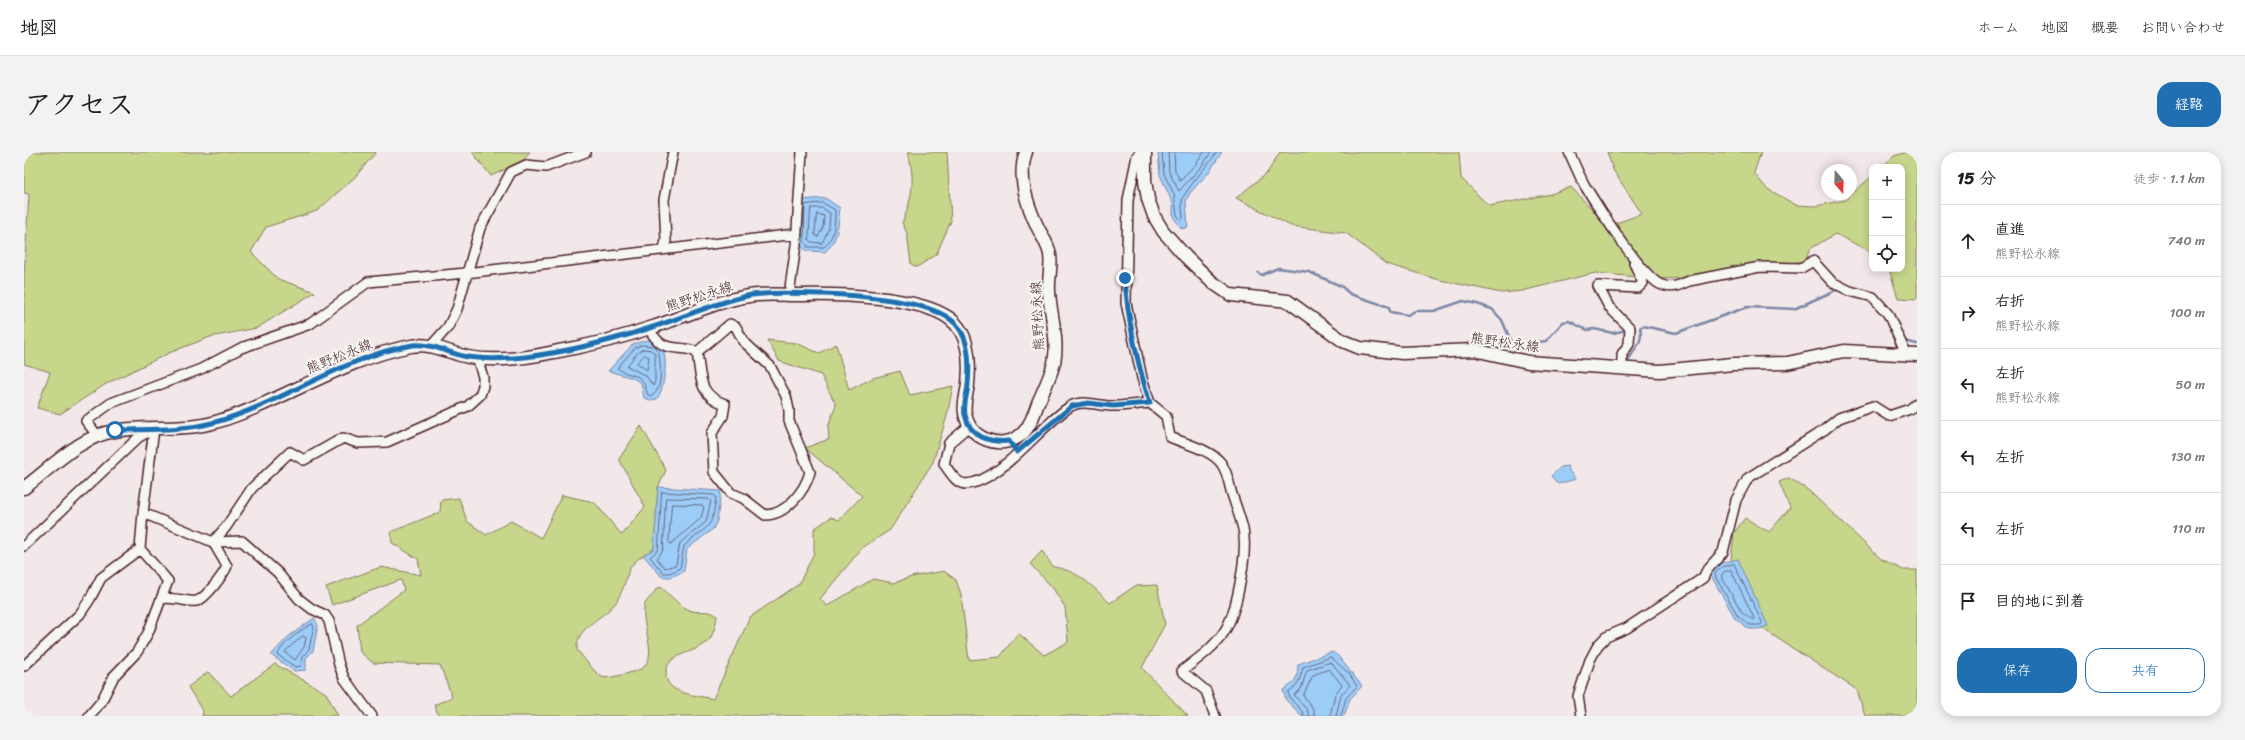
<!DOCTYPE html>
<html lang="ja">
<meta charset="utf-8">
<style>
:root{--surface:#fff;--page:#f2f2f2;--text:#202124;--muted:#757577;--line:#e0e0e0;--accent:#1f6fb2}
body{margin:0;font-family:Sriracha,"Klee One",sans-serif;background:var(--page);color:var(--text)}
.controls{position:absolute;right:12px;top:12px;display:grid;overflow:hidden;border-radius:8px;box-shadow:0 2px 10px #0003}
.controls button{width:36px;height:36px;display:grid;place-items:center;padding:0;border:0;border-bottom:1px solid var(--line);background:var(--surface);color:var(--text);font:20px sans-serif}
.compass{position:absolute;left:1797px;top:12px;width:36px;height:36px;border-radius:50%;background:var(--surface);box-shadow:0 2px 10px #0003;rotate:161deg}
.stop{position:absolute;width:12px;height:12px;margin:-9px;border:3px solid #1f6fb2;border-radius:50%;background:#fff}
.stop.end{background:#1f6fb2;border-color:#fff;box-shadow:0 1px 4px #0008}
.list{margin:0;padding:0;list-style:none}
h2{display:flex;justify-content:space-between;align-items:center;height:52px;margin:0;padding:0 16px;font-size:17px}
h2 small{font-size:13px;font-weight:400;color:var(--muted)}
.list li{display:grid;grid-template-columns:26px 1fr auto;gap:12px;align-items:center;box-sizing:border-box;height:72px;padding:0 16px;border-top:1px solid var(--line)}
.list b{display:block;font-size:15px;white-space:nowrap}
.list p{margin:0;font-size:13px;white-space:nowrap;color:var(--muted)}
.list em{font-size:13px;font-style:normal;color:var(--muted)}
.actions{display:flex;gap:8px;padding:12px 16px}
.actions a{flex:1;padding:9px 0;border:1px solid var(--accent);border-radius:16px;text-align:center;font-size:14px;color:var(--accent)}
.actions .main{background:var(--accent);color:#fff}
.icon{flex:none;width:22px;height:22px;fill:none;stroke:currentColor;stroke-width:2;stroke-linecap:round;stroke-linejoin:round}
.map{position:relative;flex:none;width:1893px;height:564px;overflow:hidden;border-radius:16px}
header{display:flex;align-items:center;gap:24px;box-sizing:border-box;height:56px;padding:0 20px;background:var(--surface);border-bottom:1px solid var(--line)}
header strong{font-size:19px}
nav{display:flex;gap:22px;margin-inline-start:auto;font-size:14px}
.intro{display:flex;align-items:center;justify-content:space-between;box-sizing:border-box;height:96px;padding:0 24px}
h1{margin:0;font-size:28px}
.button{padding:10px 18px;border-radius:16px;background:var(--accent);color:#fff;font-size:14px;font-weight:700}
main{display:flex;gap:24px;padding:0 24px}
aside{flex:1;background:var(--surface);border-radius:16px;box-shadow:0 2px 10px #0003}
.map>svg:first-child{display:block}
.green{fill:#c6d68b;stroke:#887a5b}
.water{fill:#9ccdf9;stroke:#7b87a7}
.lines{fill:none;stroke-linecap:round;stroke-linejoin:round}
.shore{stroke:#6b657d;stroke-width:1}
.stream{stroke:#7b87a7;stroke-width:2.5}
.minor-casing{stroke:#4a1f2b;stroke-width:12}
.secondary-casing{stroke:#4a1f2b;stroke-width:15}
.minor{stroke:#f6f6f2;stroke-width:9}
.secondary{stroke:#f6f6f2;stroke-width:12}
.route{stroke:#1f6fb2;stroke-width:5}
.labels{text-anchor:middle;stroke-width:4;stroke-linejoin:round;paint-order:stroke}
.street-label{font-size:14px;fill:#4a1f2b;stroke:#f6f6f2}
</style>
<header>
<strong>地図</strong>
<nav><a>ホーム</a><a>地図</a><a>概要</a><a>お問い合わせ</a></nav>
</header>
<div class="intro"><h1>アクセス</h1><a class="button">経路</a></div>
<main>
<div class="map">
<svg width="1893" height="564" viewBox="0 0 1893 564">
<rect width="100%" height="100%" fill="#f3e8e9"/>
<filter id="ink" filterUnits="userSpaceOnUse"><feTurbulence type="fractalNoise" baseFrequency=".025" numOctaves="2"/><feDisplacementMap in="SourceGraphic" scale="8" xChannelSelector="R" yChannelSelector="G"/><feConvolveMatrix kernelMatrix="1 2 1 2 8 2 1 2 1" color-interpolation-filters="sRGB"/></filter>
<g filter="url(#ink)">
<path class="green" d="M 0,0 L 352,0 L 331,25 L 293,59 L 242,75 L 227,100 L 254,127 L 291,140 L 233,176 L 186,185 L 145,201 L 82,232 L 36,262 L 13,256 L 26,220 L 0,212 L 0,125 L 5,42 L 0,41 Z
M 448,0 L 506,0 L 499,9 L 467,24 Z
M 884,0 L 923,0 L 927,69 L 912,103 L 893,115 L 887,112 L 883,81 L 878,71 C 889,45 891,27 884,0 Z
M 1256,0 L 1435,0 L 1437,26 L 1465,54 L 1527,42 L 1547,35 L 1584,74 L 1618,62 L 1589,18 L 1583,0 L 1737,0 L 1730,21 L 1742,36 L 1772,53 L 1792,54 L 1821,48 L 1848,24 L 1848,100 L 1811,82 L 1786,97 L 1781,109 L 1664,126 L 1633,127 L 1571,121 L 1498,139 L 1477,141 L 1416,128 L 1362,112 L 1322,81 L 1267,74 L 1212,46 L 1243,21 Z
M 1884,0 L 1893,0 L 1893,147 L 1874,146 L 1865,117 L 1878,117 L 1878,15 L 1858,15 L 1870,4 Z
M 743,188 L 772,191 L 795,201 L 812,192 L 825,238 L 849,226 L 876,219 L 886,243 L 929,234 L 923,264 L 909,310 L 866,378 L 838,396 L 796,447 L 803,454 L 849,427 L 870,431 L 887,425 L 920,419 L 932,428 L 937,442 L 945,508 L 976,505 L 994,481 L 1020,503 L 1044,490 L 1041,455 L 1028,435 L 1006,412 L 1018,399 L 1029,415 C 1054,418 1068,434 1086,451 L 1111,434 L 1133,433 L 1141,472 L 1118,516 L 1164,564 L 415,564 L 410,553 L 428,545 L 416,513 L 349,511 L 336,500 L 333,473 L 380,438 L 377,428 L 308,453 L 302,435 L 357,415 L 397,423 L 394,407 L 368,391 L 367,380 L 416,360 L 417,348 L 435,346 L 443,369 L 462,383 L 487,369 L 517,386 L 538,343 L 570,350 L 598,383 L 621,355 L 595,307 L 617,274 L 642,318 L 634,336 L 630,397 C 597,414 608,421 594,447 C 584,466 551,473 553,498 C 560,506 569,519 578,525 C 583,528 614,519 619,516 C 621,514 625,508 625,505 C 628,489 618,473 620,457 C 620,448 629,445 632,437 L 637,435 C 647,444 656,455 668,459 C 678,461 685,457 693,464 C 692,471 690,481 686,487 C 674,503 640,499 642,524 C 644,543 674,543 689,547 L 726,465 L 775,432 L 790,401 L 790,377 L 807,365 L 815,368 L 838,344 L 781,296 L 805,287 L 804,275 L 812,253 L 797,223 L 755,209 Z
M 1765,326 L 1784,338 L 1857,407 L 1879,418 L 1893,418 L 1893,564 L 1841,564 L 1833,538 L 1739,477 L 1707,407 L 1710,381 L 1721,366 L 1745,380 L 1766,356 L 1755,330 Z
M 251,512 L 302,541 L 314,564 L 178,564 L 179,560 L 164,535 L 184,520 L 207,544 Z"/>
<path class="water" d="M 1134,0 L 1198,0 L 1185,20 L 1166,41 L 1162,49 L 1164,75 L 1158,77 L 1149,65 L 1149,52 L 1136,23 Z
M 801,46 L 816,56 C 814,72 815,88 801,100 L 782,99 L 775,92 L 777,48 Z
M 624,188 C 630,190 637,192 639,198 C 644,209 640,238 633,247 L 627,248 L 620,246 L 617,231 L 609,226 L 584,219 L 609,192 Z
M 1544,314 L 1545,319 L 1552,327 L 1534,332 L 1527,324 L 1537,315 Z
M 634,335 L 697,339 L 693,369 L 689,377 L 663,397 L 660,419 L 647,425 L 638,425 L 619,403 L 630,397 Z
M 1714,407 L 1744,474 L 1735,477 L 1725,477 L 1711,466 L 1686,422 L 1697,411 Z
M 290,466 L 294,473 L 289,499 L 282,506 L 282,518 L 270,519 L 247,503 L 264,485 Z
M 1308,500 L 1314,504 L 1338,534 L 1326,547 L 1320,564 L 1278,564 L 1262,548 L 1259,538 C 1272,530 1273,528 1274,512 Z"/>
<g class="lines">
<path class="shore" d="M 1138,0 L 1140,22 L 1150,42 L 1153,63 L 1157,68 L 1159,66 C 1159,61 1157,55 1158,49 C 1159,40 1186,11 1193,0
M 1144,0 L 1145,20 L 1155,39 L 1178,14 L 1187,0
M 1150,0 L 1151,19 L 1156,28 L 1173,11 L 1180,0
M 799,51 L 811,58 C 811,71 811,86 800,95 L 784,95 L 780,89 L 781,53 Z
M 787,56 L 798,56 L 806,61 L 805,76 L 798,91 L 787,90 L 785,88 Z
M 793,62 L 800,64 L 799,75 L 794,85 L 791,83 Z
M 618,193 L 630,194 L 635,201 C 636,213 640,236 628,244 L 624,243 C 616,216 610,228 593,216 L 611,196 Z
M 620,197 L 627,198 L 631,202 L 631,229 L 629,234 L 622,224 L 603,214 L 614,200 Z
M 621,203 L 625,205 L 623,218 L 613,211 Z
M 638,340 L 690,343 L 692,345 C 688,380 684,372 660,394 L 656,416 L 646,421 L 639,421 L 626,405 L 634,398 Z
M 642,346 L 685,347 L 687,349 L 682,370 L 656,391 L 652,413 L 641,416 L 633,407 L 639,398 Z
M 648,352 L 678,353 L 680,355 L 677,366 L 647,392 L 645,390 Z
M 1710,412 L 1738,470 L 1737,473 L 1726,473 L 1714,464 L 1692,426 L 1691,421 L 1698,415 Z
M 1707,418 L 1730,466 L 1729,468 L 1718,460 L 1697,424 L 1700,420 Z
M 288,472 L 290,474 L 285,497 L 279,504 L 277,514 L 271,515 L 254,503 C 255,494 279,476 288,472 Z
M 279,484 L 282,486 L 280,495 L 271,508 L 261,500 Z
M 1280,564 C 1278,555 1266,551 1264,540 C 1275,533 1276,527 1279,515 L 1307,505 L 1326,523 L 1333,534 L 1322,546 L 1317,564
M 1285,564 L 1283,558 L 1270,543 L 1277,537 L 1283,518 L 1307,510 L 1326,533 L 1317,543 L 1312,564
M 1291,564 L 1288,555 L 1279,544 L 1289,523 L 1305,517 L 1318,533 L 1311,542 L 1306,564"/>
<path class="stream" d="M 1234,121 L 1238,123 L 1254,116 L 1285,120 L 1317,134 L 1326,142 L 1365,155 L 1366,160 L 1384,163 L 1391,159 L 1410,159 L 1439,149 L 1453,152 L 1468,157 L 1478,168 L 1489,194 L 1493,197 L 1507,191 L 1522,189 L 1539,170 L 1545,169 L 1563,178 L 1570,177 L 1589,181 L 1603,178
M 1881,189 L 1893,192
M 1604,210 C 1609,196 1620,193 1616,176 L 1619,174 L 1652,181 L 1723,155 L 1770,157 L 1812,138 L 1818,139"/>
<g class="minor-casing">
<path id="minor" d="M 1117,0 L 1113,4 L 1104,48 L 1102,151 L 1118,226 L 1126,251 L 1142,264 L 1146,285 C 1161,292 1186,297 1197,311 C 1203,319 1205,330 1207,339 C 1211,352 1216,364 1219,377 C 1224,400 1213,461 1200,480 C 1190,496 1172,508 1158,519 L 1182,539 L 1191,564
M 1545,0 C 1550,11 1555,23 1561,34 C 1572,52 1620,128 1638,133 C 1648,137 1656,133 1665,129 L 1736,115 L 1777,116 L 1789,109 L 1808,130 L 1826,139 L 1849,145 L 1864,162 L 1883,204
M 640,96 L 642,89 L 640,48 L 649,0
M 765,143 L 772,93 L 778,0
M 625,177 C 641,204 650,191 673,200 C 677,225 674,243 701,252 L 699,264 L 688,281 L 690,320 L 707,341 L 719,346 L 741,363 C 762,363 781,339 786,320 L 765,269 L 765,258 L 762,244 L 746,214 L 719,189 L 712,175 L 706,172 L 673,200
M 407,194 L 424,175 L 433,157 L 456,76 L 487,20 L 502,13 L 522,15 L 562,0
M 1598,216 L 1598,202 L 1605,192 L 1606,176 L 1585,155 L 1574,134 L 1614,136 L 1619,131 L 1610,111
M 945,274 L 925,291 L 920,312 C 926,320 932,332 942,332 C 977,330 1017,272 1047,254 C 1060,247 1077,255 1090,254 C 1102,254 1114,252 1126,251
M 73,283 L 62,269 L 87,251 L 177,217 L 217,196 L 286,172 L 344,130 L 442,121 L 772,82
M 119,361 L 189,390 L 218,389 L 254,421 L 275,447 L 288,457 L 301,463 L 305,469 L 315,513 L 320,526 L 348,564
M 189,390 L 202,375 L 228,336 L 266,300 L 280,308 L 319,286 L 334,291 L 363,290 L 444,254 L 456,243 L 459,234 L 459,225 L 453,206
M 0,394 L 115,285 L 130,277
M 137,447 C 149,444 165,451 173,449 C 182,446 200,422 203,414 L 189,390
M 0,514 L 56,462 L 66,447 L 77,426 L 116,397 L 119,361 L 130,277
M 65,564 L 77,550 L 90,524 L 113,500 L 124,481 L 144,429 L 116,397
M 1557,564 L 1554,544 L 1566,508 L 1574,493 L 1582,485 L 1603,476 L 1679,426 L 1683,418 L 1699,400 L 1712,348 L 1724,326 L 1800,278 L 1815,266 L 1849,254 L 1865,264 L 1886,257 L 1893,251"/>
</g>
<g class="secondary-casing">
<path id="secondary" d="M 1121,0 L 1121,29 L 1124,47 L 1130,64 L 1139,79 L 1162,105 L 1188,130 L 1207,143 L 1264,149 L 1319,189 L 1336,196 L 1378,201 L 1450,198 L 1504,210 L 1636,219 L 1709,212 L 1763,211 L 1820,199 L 1893,203
M 0,336 C 27,316 56,284 91,279 C 124,273 158,280 192,270 C 258,250 318,207 387,194 C 407,190 425,201 444,205 C 471,210 503,206 530,200 C 563,194 597,186 629,175 C 660,165 692,149 725,144 C 741,141 759,143 776,143 C 815,142 893,144 925,166 C 946,181 946,210 944,232 C 943,242 939,251 941,261 C 945,287 976,299 997,283 C 1006,275 1010,262 1014,251 C 1020,238 1026,225 1030,211 C 1035,187 1026,162 1025,139 C 1024,127 1028,114 1026,103 C 1025,94 1018,84 1014,76 C 1003,53 993,25 1002,0"/>
</g>
<use href="#minor" class="minor"/>
<use href="#secondary" class="secondary"/>
</g>
</g>
<g class="lines" filter="url(#ink)">
<path class="route" d="M 91,278 C 123,277 157,279 188,271 C 257,253 319,204 389,193 C 406,191 423,200 439,204 C 459,208 481,207 501,205 C 543,200 586,189 626,176 C 658,166 690,151 723,144 C 747,139 776,142 800,142 C 832,143 900,148 926,167 C 946,181 946,210 944,233 C 943,243 939,253 941,263 C 946,285 966,291 985,289 L 993,300 L 1048,254 L 1064,251 L 1089,254 L 1126,251 C 1114,214 1103,165 1101,126"/>
</g>
<g class="labels">
<g class="street-label">
<text transform="translate(675 144) rotate(-18)" y="5">熊野松永線</text>
<text transform="translate(1013 164) rotate(-93)" y="5">熊野松永線</text>
<text transform="translate(1481 190) rotate(8)" y="5">熊野松永線</text>
<text transform="translate(315 204) rotate(-22)" y="5">熊野松永線</text>
</g>
</g>
</svg>
<div class="controls">
<button>+</button>
<button>−</button>
<button><svg class="icon" aria-label="locate" viewBox="0 0 24 24"><circle cx="12" cy="12" r="6"/><path d="M12 2v4M12 18v4M2 12h4M18 12h4"/></svg></button>
</div>
<svg class="compass" viewBox="-18 -18 36 36"><path d="M0-13l5 13h-10z" fill="#e53935"/><path d="M0 13l5-13h-10z" fill="#757577"/></svg>
<div class="stop" style="left:91px;top:278px"></div>
<div class="stop end" style="left:1101px;top:126px"></div>
</div>
<aside>
<h2>15 分<small>徒歩 · 1.1 km</small></h2>
<ul class="list">
<li><svg class="icon" aria-label="ahead" viewBox="0 0 24 24"><path d="M12 20V5M6 11l6-6 6 6"/></svg><div><b>直進</b><p>熊野松永線</p></div><em>740 m</em></li>
<li><svg class="icon" aria-label="right" viewBox="0 0 24 24"><path d="M7 20v-9h11M14 6l5 5-5 5"/></svg><div><b>右折</b><p>熊野松永線</p></div><em>100 m</em></li>
<li><svg class="icon" aria-label="left" viewBox="0 0 24 24"><path d="M17 20v-9H6M10 6l-5 5 5 5"/></svg><div><b>左折</b><p>熊野松永線</p></div><em>50 m</em></li>
<li><svg class="icon" aria-label="left" viewBox="0 0 24 24"><path d="M17 20v-9H6M10 6l-5 5 5 5"/></svg><div><b>左折</b></div><em>130 m</em></li>
<li><svg class="icon" aria-label="left" viewBox="0 0 24 24"><path d="M17 20v-9H6M10 6l-5 5 5 5"/></svg><div><b>左折</b></div><em>110 m</em></li>
<li><svg class="icon" aria-label="arrive" viewBox="0 0 24 24"><path d="M6 21V4h12l-3 4 3 4H6"/></svg><div><b>目的地に到着</b></div></li>
</ul>
<div class="actions"><a class="main">保存</a><a>共有</a></div>
</aside>
</main>
